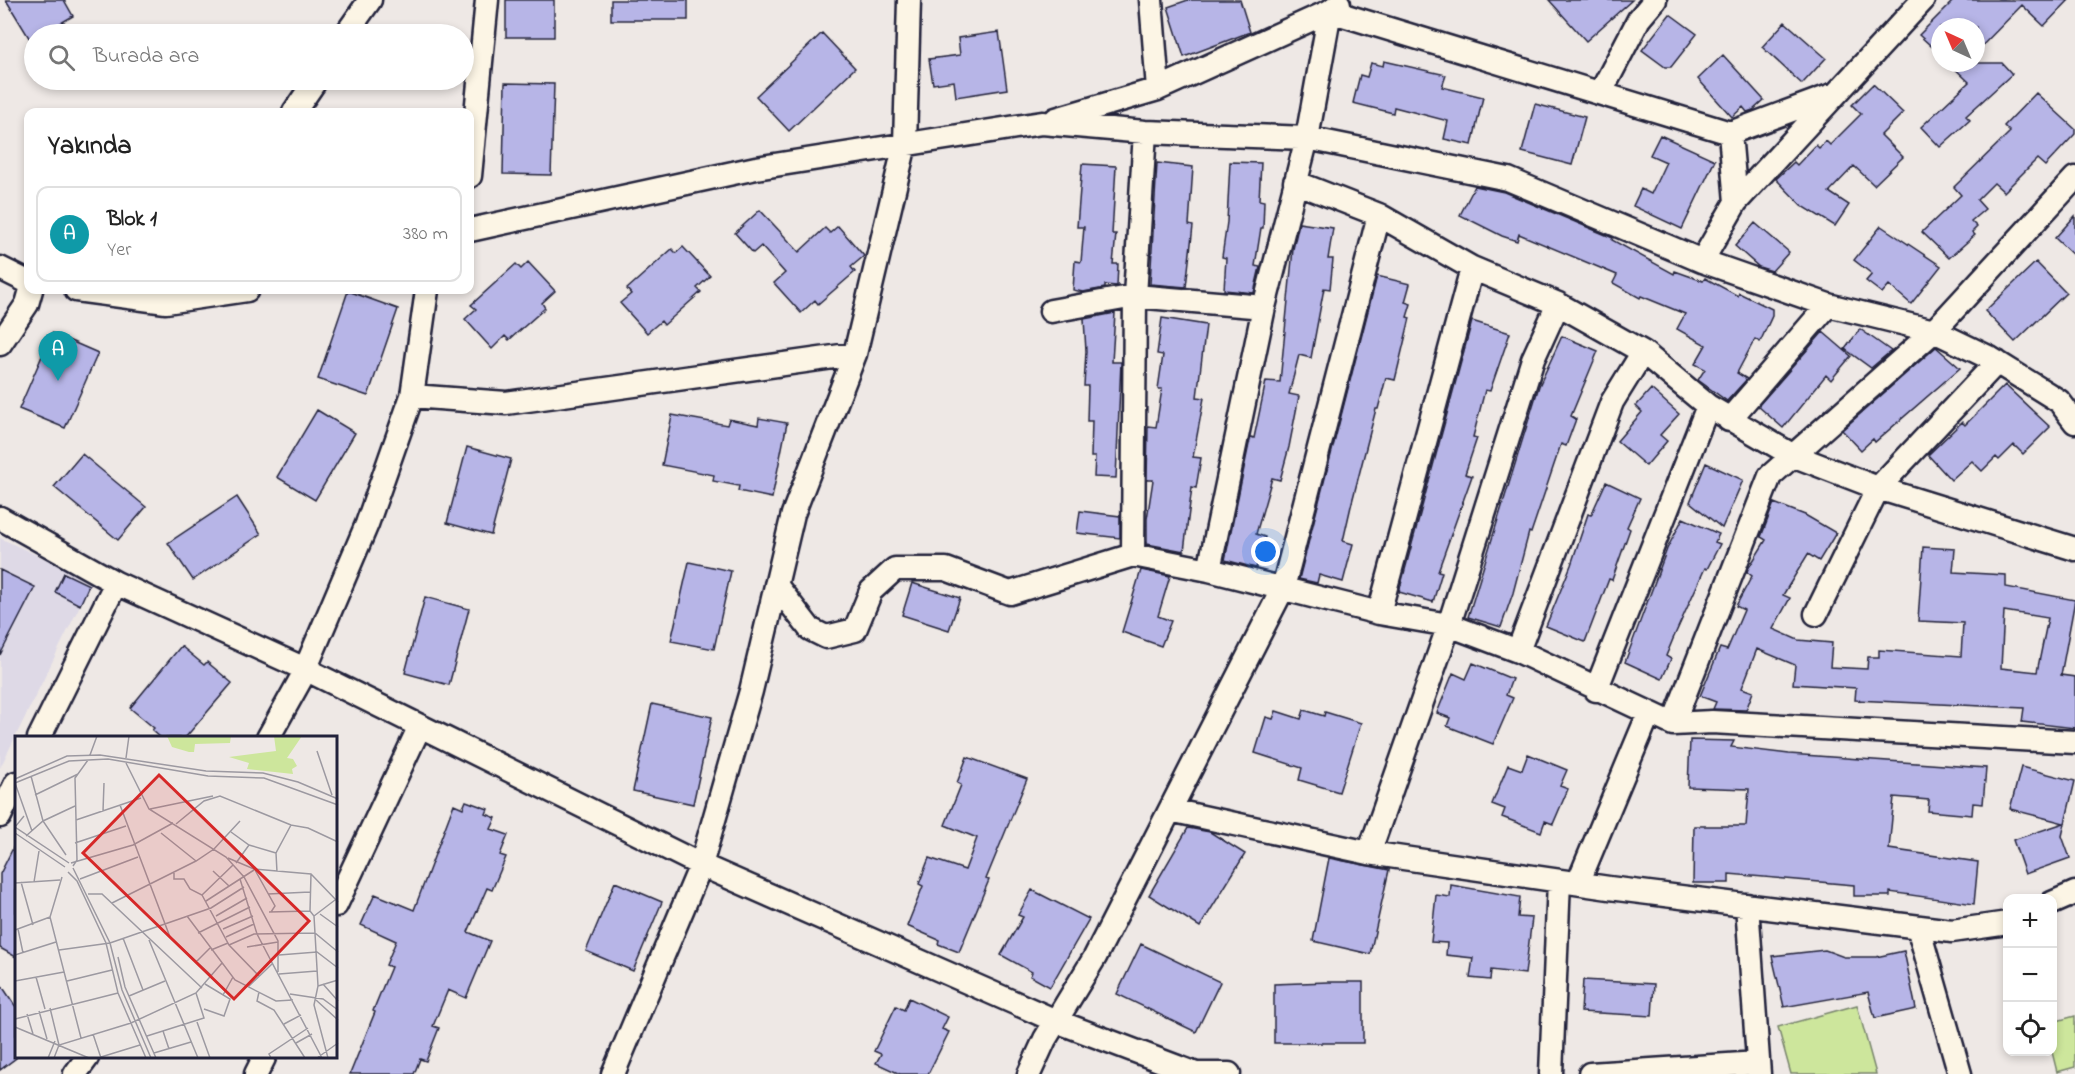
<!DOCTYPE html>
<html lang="tr">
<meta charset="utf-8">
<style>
:root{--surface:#fff;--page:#f6f6f6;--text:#222;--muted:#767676;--line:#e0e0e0;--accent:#0f766e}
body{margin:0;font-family:"Indie Flower",sans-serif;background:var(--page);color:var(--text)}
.controls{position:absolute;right:18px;bottom:18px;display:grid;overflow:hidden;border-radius:12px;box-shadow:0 3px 9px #0003}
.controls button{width:54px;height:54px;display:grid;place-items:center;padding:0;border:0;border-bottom:2px solid var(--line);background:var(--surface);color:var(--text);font:30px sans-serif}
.compass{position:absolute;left:1931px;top:18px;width:54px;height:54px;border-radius:50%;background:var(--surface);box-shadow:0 3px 9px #0003;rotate:316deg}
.you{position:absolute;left:1266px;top:552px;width:21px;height:21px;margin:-15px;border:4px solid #fff;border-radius:50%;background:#1a73e8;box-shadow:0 0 0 9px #1a73e833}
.badge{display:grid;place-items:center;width:39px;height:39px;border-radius:50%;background:var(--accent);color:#fff;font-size:20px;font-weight:700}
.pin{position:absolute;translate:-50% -50px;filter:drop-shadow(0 2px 3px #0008)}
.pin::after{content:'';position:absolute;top:32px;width:21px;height:18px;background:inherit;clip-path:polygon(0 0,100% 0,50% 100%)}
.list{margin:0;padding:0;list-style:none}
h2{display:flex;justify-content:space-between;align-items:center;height:78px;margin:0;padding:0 24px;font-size:26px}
h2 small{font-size:20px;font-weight:400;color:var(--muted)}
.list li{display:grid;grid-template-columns:39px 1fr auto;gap:18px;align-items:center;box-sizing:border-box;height:96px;margin:0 12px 12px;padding:0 12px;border:2px solid var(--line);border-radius:12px}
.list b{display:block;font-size:22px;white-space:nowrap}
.list p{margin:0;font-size:20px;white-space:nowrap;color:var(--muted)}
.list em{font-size:20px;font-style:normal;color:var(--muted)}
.icon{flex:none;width:33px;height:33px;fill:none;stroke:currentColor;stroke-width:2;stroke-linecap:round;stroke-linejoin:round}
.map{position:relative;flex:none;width:2075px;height:1074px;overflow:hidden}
.search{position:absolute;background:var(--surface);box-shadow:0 3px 9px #0003;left:24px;top:24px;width:450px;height:66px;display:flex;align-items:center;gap:15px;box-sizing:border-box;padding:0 21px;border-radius:33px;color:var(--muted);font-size:22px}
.panel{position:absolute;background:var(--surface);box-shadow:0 3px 9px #0003;left:24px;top:108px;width:450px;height:186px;border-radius:12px}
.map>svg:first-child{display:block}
.built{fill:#ded9e6}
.green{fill:#cde69c;stroke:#78846c;stroke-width:1.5}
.building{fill:#b7b5e7;stroke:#22223b;stroke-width:1.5;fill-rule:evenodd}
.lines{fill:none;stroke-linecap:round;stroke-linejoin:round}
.street-casing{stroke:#22223b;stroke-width:27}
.street{stroke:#fcf5e5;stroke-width:22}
.inset-road{fill:none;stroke:#9c99a1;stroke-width:1.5}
.view{fill:#d62828;fill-opacity:0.15;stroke:#d62828;stroke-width:3}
.inset-edge{fill:none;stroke:#22223b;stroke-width:3}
</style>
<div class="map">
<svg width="2075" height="1074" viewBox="0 0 2075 1074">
<rect width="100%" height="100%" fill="#eee8e5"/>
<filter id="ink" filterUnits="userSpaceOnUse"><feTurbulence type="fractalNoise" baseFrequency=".0167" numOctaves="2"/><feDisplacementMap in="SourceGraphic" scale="12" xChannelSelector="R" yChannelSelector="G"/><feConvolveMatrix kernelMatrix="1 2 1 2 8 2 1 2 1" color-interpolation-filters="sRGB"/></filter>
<g filter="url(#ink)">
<path class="built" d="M 0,538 L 92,581 L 0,768 Z"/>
<path class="green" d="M 1857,1005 L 1876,1074 L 1791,1074 L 1778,1027 Z
M 2075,1016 L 2075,1067 L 2057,1072 L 2052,1052 L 2053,1022 Z"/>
<path class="building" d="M 6,0 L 64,0 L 73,16 L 42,34 L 34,34 L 34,39 L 31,41 Z
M 506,0 L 554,0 L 554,37 L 506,37 Z
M 611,0 L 688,0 L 688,20 L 611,20 Z
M 1188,0 L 1240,0 L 1250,32 L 1184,57 L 1168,7 Z
M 1549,0 L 1632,0 L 1586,41 Z
M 1954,0 L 2069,0 L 2044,26 L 2022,5 L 1976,52 L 1976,27 L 1940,27 L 1940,54 L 1919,35 Z
M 1670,14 L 1697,34 L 1671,67 L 1665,67 L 1642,50 Z
M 1785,22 L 1826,58 L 1802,84 L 1762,47 Z
M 999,32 L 1007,89 L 956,97 L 954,81 L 933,84 L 929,59 L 960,55 L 958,38 Z
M 822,33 L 855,68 L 789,131 L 756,96 Z
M 1723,55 L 1764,100 L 1753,110 L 1747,112 L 1743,107 L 1732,117 L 1698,79 Z
M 1384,61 L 1446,75 L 1442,87 L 1483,97 L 1472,145 L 1444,139 L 1448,121 L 1394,107 L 1393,113 L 1353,103 L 1360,75 L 1367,77 L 1371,63 L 1383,66 Z
M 1949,63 L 2002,63 L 2012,74 L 1966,116 L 1970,120 L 1940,147 L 1921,127 L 1969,82 Z
M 505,83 L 554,84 L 551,175 L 503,174 Z
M 1873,84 L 1903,113 L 1881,135 L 1903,157 L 1874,185 L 1854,166 L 1829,192 L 1849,205 L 1835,226 L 1801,205 L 1776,179 L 1794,162 L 1797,165 L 1816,145 L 1819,148 L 1826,141 L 1830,145 L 1861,114 L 1852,105 Z
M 2036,93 L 2075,129 L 2075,134 L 2045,166 L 2037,159 L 2004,192 L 1994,183 L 1977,200 L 1985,209 L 1971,221 L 1977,227 L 1972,232 L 1975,235 L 1949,258 L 1922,232 L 1961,195 L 1954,187 L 2010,132 L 2004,126 Z
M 1535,104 L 1585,117 L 1572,165 L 1522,152 Z
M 1660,135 L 1715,160 L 1682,229 L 1633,206 L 1641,189 L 1651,194 L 1666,162 L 1650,155 Z
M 1230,162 L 1261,163 L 1259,200 L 1264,201 L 1263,228 L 1261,228 L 1255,266 L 1260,267 L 1254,293 L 1224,290 L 1226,258 L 1222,257 L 1227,222 Z
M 1157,163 L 1193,167 L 1189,225 L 1193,226 L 1186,287 L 1150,284 Z
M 1082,164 L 1116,166 L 1112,234 L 1116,234 L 1113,264 L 1118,264 L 1117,286 L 1105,285 L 1105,288 L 1083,292 L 1073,290 L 1075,261 L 1081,262 L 1084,227 L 1077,227 Z
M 1475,186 L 1504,192 L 1613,238 L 1612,240 L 1674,274 L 1675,271 L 1703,281 L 1705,278 L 1738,296 L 1739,293 L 1772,309 L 1772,316 L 1760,342 L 1755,339 L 1737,373 L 1747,379 L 1727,401 L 1698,380 L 1705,369 L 1695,364 L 1706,345 L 1677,329 L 1685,314 L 1641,296 L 1640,298 L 1613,283 L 1617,275 L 1519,234 L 1517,241 L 1502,236 L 1460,215 Z
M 760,210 L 799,252 L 825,228 L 830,233 L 838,226 L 864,256 L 851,267 L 855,272 L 818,304 L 815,300 L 801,313 L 774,283 L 785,273 L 761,246 L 753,253 L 735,233 Z
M 2075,216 L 2075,257 L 2055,238 Z
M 1299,223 L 1333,228 L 1328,259 L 1333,259 L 1330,289 L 1324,288 L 1311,358 L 1299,355 L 1289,394 L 1299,396 L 1289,447 L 1280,480 L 1272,478 L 1256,534 L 1265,537 L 1256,568 L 1225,560 L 1249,444 L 1251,437 L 1254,438 L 1266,381 L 1280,382 L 1293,249 Z
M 1755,223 L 1789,252 L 1772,271 L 1759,267 L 1735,246 Z
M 1881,226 L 1941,266 L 1911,304 L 1889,285 L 1882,293 L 1866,281 L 1872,274 L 1854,260 Z
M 683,247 L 710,276 L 697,288 L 701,292 L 664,325 L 661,321 L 647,333 L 620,303 L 631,294 L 627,289 L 672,249 L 676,253 Z
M 528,262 L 555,291 L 542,303 L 545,308 L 509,340 L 505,336 L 492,349 L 465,319 L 476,309 L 471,305 L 516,264 L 521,269 Z
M 2036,262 L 2066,293 L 2015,342 L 1985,311 Z
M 1377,276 L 1410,284 L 1405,302 L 1411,304 L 1407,317 L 1410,318 L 1395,380 L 1386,378 L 1378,409 L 1376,409 L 1351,506 L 1343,541 L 1353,544 L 1343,582 L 1319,575 L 1317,583 L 1299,579 Z
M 348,291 L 398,309 L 368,396 L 318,379 Z
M 1115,313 L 1112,362 L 1121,362 L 1116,478 L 1094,477 L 1095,457 L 1091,457 L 1092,421 L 1087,421 L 1088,386 L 1084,386 L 1086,351 L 1084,319 Z
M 1162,318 L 1206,325 L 1197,397 L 1204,398 L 1193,457 L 1201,458 L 1196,488 L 1192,487 L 1184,551 L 1147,544 L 1147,519 L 1153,480 L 1147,480 L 1148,426 L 1156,427 L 1162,389 L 1158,389 L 1163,355 L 1157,354 Z
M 1472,321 L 1510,333 L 1490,391 L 1485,390 L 1473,437 L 1477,438 L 1465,474 L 1472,476 L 1438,571 L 1442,572 L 1433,602 L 1399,592 Z
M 1860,329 L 1891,351 L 1871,368 L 1845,349 Z
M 1823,332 L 1851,356 L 1831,380 L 1826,375 L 1783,428 L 1758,406 Z
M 52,333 L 98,353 L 65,428 L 19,409 Z
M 1562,336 L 1598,351 L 1571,416 L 1576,419 L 1566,446 L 1561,444 L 1531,533 L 1529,532 L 1513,593 L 1501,627 L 1468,617 L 1539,386 Z
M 1936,347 L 1960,368 L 1875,442 L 1873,439 L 1861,450 L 1842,430 Z
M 2005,385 L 2050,427 L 2023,454 L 2014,445 L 1999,460 L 1996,457 L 1982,471 L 1972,461 L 1951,480 L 1928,455 L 1962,422 L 1965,425 Z
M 1651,389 L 1679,414 L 1660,435 L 1667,441 L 1646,466 L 1617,441 L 1642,412 L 1636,406 Z
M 317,410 L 355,433 L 315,500 L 277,477 Z
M 672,415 L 727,425 L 729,419 L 758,425 L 759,418 L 787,423 L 772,498 L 738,491 L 739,486 L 713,481 L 714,475 L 662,465 Z
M 467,447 L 511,459 L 491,535 L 447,523 Z
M 82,454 L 146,507 L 118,540 L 54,487 Z
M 1706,463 L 1743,480 L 1722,528 L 1690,502 Z
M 1606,482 L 1640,498 L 1627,527 L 1630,529 L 1612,580 L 1609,579 L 1585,642 L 1546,626 L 1571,565 L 1588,514 L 1591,515 Z
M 237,497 L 261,534 L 193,580 L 168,543 Z
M 1774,503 L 1805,515 L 1836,533 L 1819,561 L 1808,554 L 1783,595 L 1790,598 L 1773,629 L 1798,640 L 1832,643 L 1830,667 L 1867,669 L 1868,657 L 1879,657 L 1879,650 L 1961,656 L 1963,623 L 1918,621 L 1923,547 L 1955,549 L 1953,572 L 2006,575 L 2006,587 L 2075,600 L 2061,675 L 2075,677 L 2075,728 L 2022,722 L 2024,708 L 1855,700 L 1856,688 L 1793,684 L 1795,665 L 1757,649 L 1742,688 L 1753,692 L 1746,710 L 1713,709 L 1716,702 L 1700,696 L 1720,648 L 1727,650 L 1744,610 L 1736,606 L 1752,576 L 1747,572 L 1748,569 L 1766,540 L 1761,537 ZM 2004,611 L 2048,618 L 2037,672 L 2001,668 Z
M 1080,511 L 1120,516 L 1120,538 L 1077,533 Z
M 1683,518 L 1719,534 L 1715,542 L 1720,544 L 1707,569 L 1705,568 L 1673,639 L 1666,656 L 1671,659 L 1662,679 L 1625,662 L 1667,549 Z
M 689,562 L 731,571 L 714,649 L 671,641 Z
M 0,570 L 35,587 L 0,655 Z
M 1141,570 L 1170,576 L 1158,616 L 1171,621 L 1161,646 L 1122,632 Z
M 64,573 L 89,585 L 80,605 L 55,592 Z
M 912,583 L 960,598 L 949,630 L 902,615 Z
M 425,597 L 469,609 L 449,685 L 405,673 Z
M 181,646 L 204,665 L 207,662 L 232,683 L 185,738 L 161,738 L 152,730 L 154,728 L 130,708 Z
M 1473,663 L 1512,679 L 1506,695 L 1513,698 L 1493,744 L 1447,726 L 1450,718 L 1437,713 L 1453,673 L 1466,679 Z
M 652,704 L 712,717 L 693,804 L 633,791 Z
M 1304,710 L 1324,716 L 1325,712 L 1361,723 L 1339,792 L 1299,780 L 1302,768 L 1255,753 L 1266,717 L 1273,719 L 1276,711 L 1301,719 Z
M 1690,740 L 1734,741 L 1731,747 L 1789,754 L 1986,768 L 1983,804 L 1973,803 L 1972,815 L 1928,811 L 1929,800 L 1894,797 L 1889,849 L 1978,862 L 1974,904 L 1890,892 L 1890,896 L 1854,896 L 1854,885 L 1729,874 L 1729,883 L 1693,883 L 1694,826 L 1746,826 L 1749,789 L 1688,787 Z
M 1528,754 L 1567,770 L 1560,786 L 1568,789 L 1553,824 L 1545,821 L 1541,832 L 1502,817 L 1505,809 L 1492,804 L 1508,765 L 1522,770 Z
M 967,757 L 1027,779 L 986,879 L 989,880 L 959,952 L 938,944 L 939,940 L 907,926 L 923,886 L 919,884 L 929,858 L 965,870 L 977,838 L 945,825 L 961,785 L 957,783 Z
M 2021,767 L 2075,781 L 2062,836 L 2070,858 L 2025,874 L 2013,840 L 2064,823 L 2010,809 Z
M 466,801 L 488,809 L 486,814 L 496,818 L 491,829 L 508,835 L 500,855 L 506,857 L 492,890 L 487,888 L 468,932 L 490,941 L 466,998 L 448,990 L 433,1026 L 439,1028 L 426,1061 L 420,1059 L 414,1074 L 350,1074 L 375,1012 L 373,1011 L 391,967 L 386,965 L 396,941 L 361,925 L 375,894 L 414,910 L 454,804 L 463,808 Z
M 1188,828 L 1210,832 L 1245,854 L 1200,927 L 1149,895 Z
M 16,842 L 16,957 L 0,948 L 0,874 Z
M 1329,858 L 1389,870 L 1370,954 L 1313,941 Z
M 615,882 L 662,902 L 633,971 L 586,951 Z
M 1451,885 L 1520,897 L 1518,917 L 1532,918 L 1525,974 L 1491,970 L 1490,980 L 1470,978 L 1473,958 L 1446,955 L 1447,943 L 1431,942 L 1436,895 L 1450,897 Z
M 1032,890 L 1089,919 L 1050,987 L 1030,976 L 1032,972 L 1001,955 L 1023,917 L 1018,915 Z
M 1141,944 L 1220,982 L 1196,1032 L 1117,994 Z
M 1825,950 L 1844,957 L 1876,957 L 1904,951 L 1916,1009 L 1875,1018 L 1868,992 L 1784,1007 L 1772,956 Z
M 1583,980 L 1654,984 L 1652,1016 L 1581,1012 Z
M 1328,982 L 1363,982 L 1363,1043 L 1274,1043 L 1274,984 Z
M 0,983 L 16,1007 L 16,1058 L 0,1070 Z
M 909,998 L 948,1017 L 942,1029 L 949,1032 L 928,1074 L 900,1074 L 876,1063 L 881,1054 L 874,1051 L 896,1006 L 904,1010 Z"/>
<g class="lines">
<g class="street-casing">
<path id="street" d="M 1151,0 L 1158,89
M 1330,11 L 1730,133 L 1736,202
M 346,34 L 370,0
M 1601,92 L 1639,19 L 1655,0
M 294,112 L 316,80
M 1056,119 L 1158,89 L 1330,11 L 1339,4
M 1730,133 L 1835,94
M 470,176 L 487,0
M 1295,182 L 1379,215 L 1472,268 L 1558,304 L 1643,352 L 1708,406 L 1792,455 L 1878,488 L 2075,549
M 470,230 L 756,168 L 1042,123 L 1145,132 L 1307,138 L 1508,179 L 1702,261 L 1828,305 L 1934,331 L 1990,358 L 2059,401 L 2075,422
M 1702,261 L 1736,202 L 1923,0
M 0,268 L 28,282
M 76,290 L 166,302 L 247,290
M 1051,311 L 1135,296 L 1264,307
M 0,344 L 27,304 L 31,290
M 412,396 L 506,403 L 855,354
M 1729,420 L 1828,305
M 0,518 L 116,583 L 305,669 L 701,865 L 1056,1021 L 1196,1074 L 1229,1074
M 1133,555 L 1135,296 L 1145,132
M 1209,570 L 1264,307 L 1307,138 L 1330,11
M 776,585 L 810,629 L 826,637 L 855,630 L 871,591 L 895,569 L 946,569 L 1010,593 L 1133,555 L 1209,570 L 1379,613 L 1449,625 L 1518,651 L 1673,724 L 1712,722 L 2075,742
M 1379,613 L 1472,268
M 1816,614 L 1878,488 L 1997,362
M 1518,651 L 1612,402 L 1643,352
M 1596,690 L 1708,406
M 1673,724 L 1770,476 L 1934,331 L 2075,178
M 39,738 L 116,583
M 268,738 L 302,677 L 367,524 L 412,396 L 427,290
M 1170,810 L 1369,853 L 1609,888 L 1952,931 L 2008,923
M 0,816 L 16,783
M 1369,853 L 1449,625 L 1533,359 L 1558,304
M 1578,883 L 1649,713
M 2052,903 L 2075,893
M 336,905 L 420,726
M 1747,905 L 1759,1074
M 1918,927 L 1960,1074
M 75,1074 L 87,1058
M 256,1074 L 264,1058
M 613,1074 L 701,865 L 751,691 L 793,514 L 855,354 L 905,144 L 909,0
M 1029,1074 L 1045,1039 L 1095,957 L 1283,588 L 1379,215
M 1551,1074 L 1559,881
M 1590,1074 L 1758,1063"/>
</g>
<use href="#street" class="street"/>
</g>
</g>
<g transform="translate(15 736)">
<rect width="322" height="322" fill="#eee8e5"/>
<path d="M 152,0 L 216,0 L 215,7 L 180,8 L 179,16 L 174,16 L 157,11 ZM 259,0 L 287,0 L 272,22 L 278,23 L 282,30 L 277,33 L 278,38 L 232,33 L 234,27 L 214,21 L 261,15 Z" fill="#cde69c"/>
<path class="inset-road" d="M 302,15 L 317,59M 75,19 L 82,0M 111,22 L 114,0M 111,27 L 134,73 L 211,121 L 229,141 L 263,205 L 263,236M 16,40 L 28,85 L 51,119M 0,43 L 52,20 L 85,19 L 191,35 L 248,37 L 283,46 L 323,63M 0,47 L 17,95M 0,47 L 54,25 L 93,23 L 193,40 L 249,42 L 323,69M 20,59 L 63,38M 105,69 L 155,201 L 197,240M 135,73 L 198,60M 88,75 L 89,47M 9,80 L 0,91 L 54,127M 61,84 L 126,62M 161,88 L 189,65 L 205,60 L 276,89M 216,96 L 234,109 L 261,117M 0,97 L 50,131M 146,97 L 181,125M 11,100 L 28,85 L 60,70M 60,107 L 111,90M 213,122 L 239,133 L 296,138 L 323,166M 56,127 L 118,109 L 158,87M 221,127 L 234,109M 58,130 L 62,124 L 60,42 L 73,24M 58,132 L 95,207 L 107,254 L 136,322M 240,134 L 260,170 L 256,176M 198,135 L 214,150M 53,136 L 62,145 L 91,207 L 103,257 L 131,322M 262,136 L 261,117 L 276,89 L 293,92 L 323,106M 159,137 L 159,143 L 169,143 L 175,153 L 187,159 L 214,209 L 244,240M 296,138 L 295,175 L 299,180 L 303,250 L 299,269 L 313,322M 47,141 L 35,181 L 66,302M 65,143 L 123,121M 225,143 L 242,198 L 307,322M 6,146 L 18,189M 19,146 L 24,115M 0,147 L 45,144M 73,158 L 87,158 L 187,252M 253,158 L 295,156M 187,159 L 218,129M 191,165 L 239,134M 97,167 L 181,125 L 199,113 L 225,85M 254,176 L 295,175M 305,178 L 323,191M 172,180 L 220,244 L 261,265 L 278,264M 201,180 L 232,162M 299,180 L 320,164M 3,193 L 8,217M 208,193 L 238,180M 0,194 L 35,181M 183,197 L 235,171M 211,201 L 239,188M 108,202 L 128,254M 134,204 L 183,322M 214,209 L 239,198 L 300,197 L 323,216M 232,211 L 263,206M 44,214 L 95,207 L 196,172 L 229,151M 196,214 L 213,207M 0,219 L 41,206M 264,219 L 302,216 L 323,232M 103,221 L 110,251 L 141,322M 181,226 L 195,212M 264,238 L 302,235M 21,241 L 30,273M 0,245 L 49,236M 52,245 L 97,234M 308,248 L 323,265M 234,250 L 257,228M 303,250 L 323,244M 244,256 L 242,265 L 259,274 L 290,322M 275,258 L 308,263 L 323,274M 208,259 L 218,241M 114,260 L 150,245M 301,264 L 323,284M 35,272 L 44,309M 189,273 L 209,280 L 215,263 L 190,248M 24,275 L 32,303M 12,278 L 18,298M 0,283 L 103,257M 182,286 L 195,322M 269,288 L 286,279M 0,291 L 74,322M 148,295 L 154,313M 78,298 L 86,322M 132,300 L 189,282 L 181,257M 281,307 L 297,298M 139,317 L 176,306M 86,321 L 125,309M 33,322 L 40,305M 39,322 L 44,309 L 116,287 L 181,257 L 207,227M 256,322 L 254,318 L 293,292M 302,322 L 323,307"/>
<path class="view" d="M 144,39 L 294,185 L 219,263 L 68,117 Z"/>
<rect width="322" height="322" class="inset-edge"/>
</g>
</svg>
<div class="controls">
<button>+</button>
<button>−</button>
<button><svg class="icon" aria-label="locate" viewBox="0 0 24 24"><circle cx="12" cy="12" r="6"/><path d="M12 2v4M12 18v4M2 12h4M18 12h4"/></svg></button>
</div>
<svg class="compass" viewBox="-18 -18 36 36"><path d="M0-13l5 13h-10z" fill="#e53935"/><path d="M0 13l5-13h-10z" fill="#767676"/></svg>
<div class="you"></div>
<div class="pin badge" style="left:58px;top:381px;background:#0f9aa8">A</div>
<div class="search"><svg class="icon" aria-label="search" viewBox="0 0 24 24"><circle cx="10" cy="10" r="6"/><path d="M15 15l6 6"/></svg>Burada ara</div>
<section class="panel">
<h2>Yakında<small></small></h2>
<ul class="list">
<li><span class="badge" style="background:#0f9aa8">A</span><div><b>Blok 1</b><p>Yer</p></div><em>380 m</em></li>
</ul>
</section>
</div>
